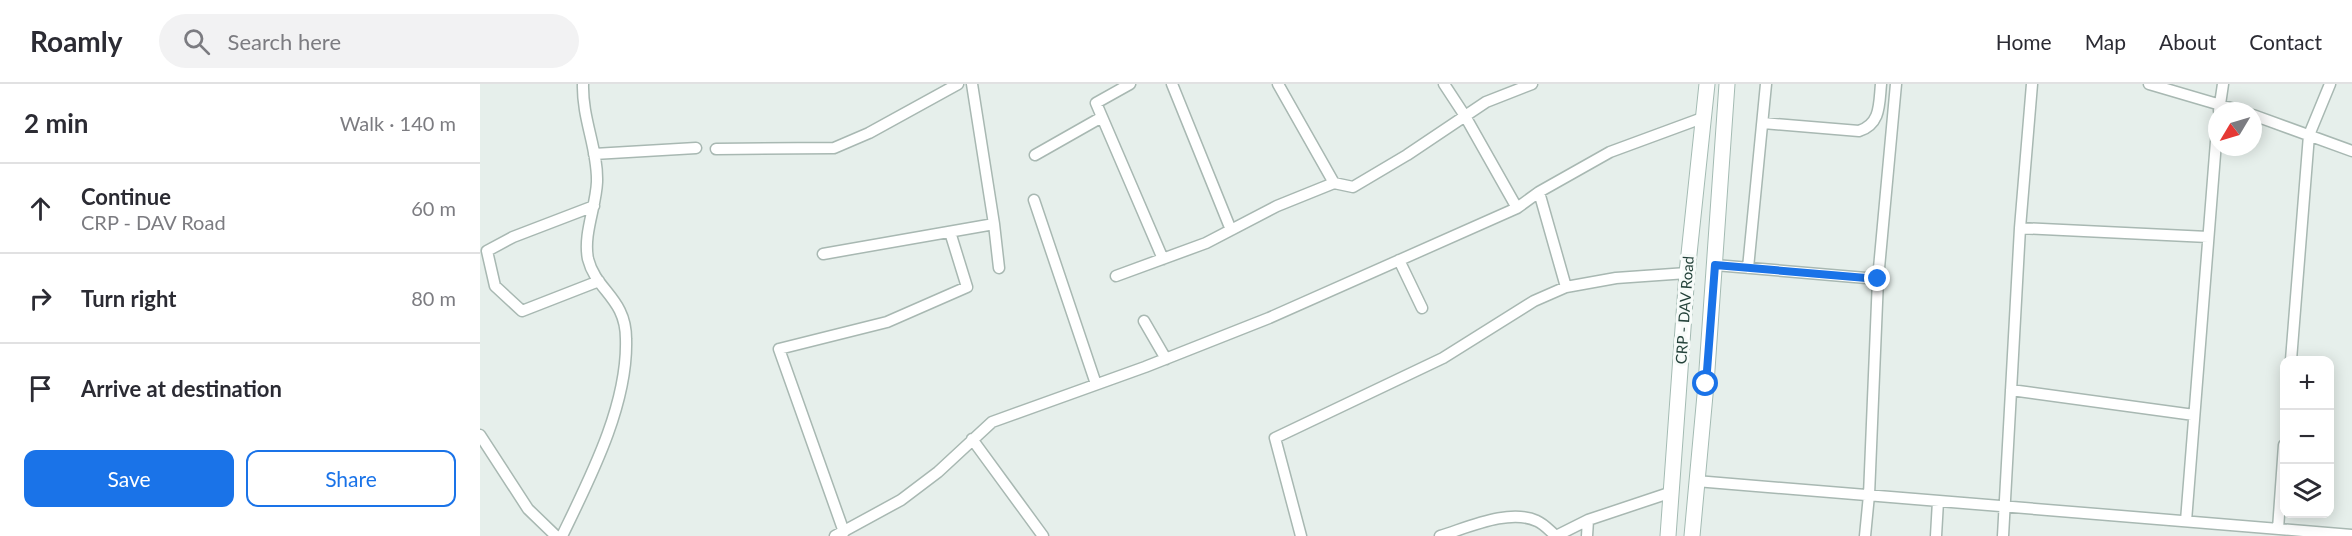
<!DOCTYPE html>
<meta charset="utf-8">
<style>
:root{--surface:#fff;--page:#f2f2f3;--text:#2b2b33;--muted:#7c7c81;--line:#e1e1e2;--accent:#1a73e8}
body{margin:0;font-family:Lato,sans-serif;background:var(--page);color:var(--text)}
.controls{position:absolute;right:18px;bottom:18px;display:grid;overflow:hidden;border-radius:12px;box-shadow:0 3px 15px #0003}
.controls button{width:54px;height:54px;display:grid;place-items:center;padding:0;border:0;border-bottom:2px solid var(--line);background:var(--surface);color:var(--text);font:30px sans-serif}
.compass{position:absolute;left:1728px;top:18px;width:54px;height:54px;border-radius:50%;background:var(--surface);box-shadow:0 3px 15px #0003;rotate:232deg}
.stop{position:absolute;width:18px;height:18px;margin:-14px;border:4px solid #1a73e8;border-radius:50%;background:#fff}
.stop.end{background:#1a73e8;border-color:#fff;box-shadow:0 2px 6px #0008}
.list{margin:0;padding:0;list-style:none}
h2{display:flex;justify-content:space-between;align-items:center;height:78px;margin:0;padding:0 24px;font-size:26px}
h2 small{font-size:20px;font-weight:400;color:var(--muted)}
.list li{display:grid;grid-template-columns:39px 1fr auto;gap:18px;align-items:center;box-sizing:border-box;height:90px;padding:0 24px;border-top:2px solid var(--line)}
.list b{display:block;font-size:22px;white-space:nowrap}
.list p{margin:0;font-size:20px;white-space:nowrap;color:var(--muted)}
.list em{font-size:20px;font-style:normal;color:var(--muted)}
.actions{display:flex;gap:12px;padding:18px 24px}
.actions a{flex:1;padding:14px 0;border:2px solid var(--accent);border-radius:12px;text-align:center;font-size:21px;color:var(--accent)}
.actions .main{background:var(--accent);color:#fff}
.icon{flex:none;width:33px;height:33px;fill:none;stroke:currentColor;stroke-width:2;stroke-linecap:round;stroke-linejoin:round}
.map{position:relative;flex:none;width:1872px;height:452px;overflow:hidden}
header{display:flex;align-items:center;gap:36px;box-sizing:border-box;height:84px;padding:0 30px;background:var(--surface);border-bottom:2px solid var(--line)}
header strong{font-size:28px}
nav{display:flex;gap:33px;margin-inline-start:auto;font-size:21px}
.search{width:420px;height:54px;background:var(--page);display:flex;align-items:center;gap:15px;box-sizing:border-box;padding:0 21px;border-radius:33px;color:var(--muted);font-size:22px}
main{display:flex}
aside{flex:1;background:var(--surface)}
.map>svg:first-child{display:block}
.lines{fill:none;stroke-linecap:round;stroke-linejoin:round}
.street-casing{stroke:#a8b8b2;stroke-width:13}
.secondary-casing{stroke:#a4bbb3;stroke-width:17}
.street{stroke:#fff;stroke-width:10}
.secondary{stroke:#fff;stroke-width:15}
.route{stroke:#1a73e8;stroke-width:8}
.labels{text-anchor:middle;stroke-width:6;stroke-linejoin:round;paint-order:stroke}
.street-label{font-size:15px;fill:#24423a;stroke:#f7fbf9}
</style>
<header>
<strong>Roamly</strong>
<div class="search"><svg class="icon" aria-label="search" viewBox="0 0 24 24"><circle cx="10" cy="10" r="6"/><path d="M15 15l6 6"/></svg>Search here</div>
<nav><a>Home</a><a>Map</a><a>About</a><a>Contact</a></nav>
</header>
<main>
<aside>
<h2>2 min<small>Walk · 140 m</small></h2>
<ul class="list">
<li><svg class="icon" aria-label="ahead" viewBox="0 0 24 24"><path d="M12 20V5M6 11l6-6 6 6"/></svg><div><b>Continue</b><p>CRP - DAV Road</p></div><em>60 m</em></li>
<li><svg class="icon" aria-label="right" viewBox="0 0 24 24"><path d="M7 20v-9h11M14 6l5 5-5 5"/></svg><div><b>Turn right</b></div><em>80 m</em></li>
<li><svg class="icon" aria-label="arrive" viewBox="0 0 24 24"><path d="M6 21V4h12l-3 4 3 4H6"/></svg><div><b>Arrive at destination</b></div></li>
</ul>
<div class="actions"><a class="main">Save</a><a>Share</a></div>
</aside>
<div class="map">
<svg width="1872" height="452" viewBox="0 0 1872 452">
<rect width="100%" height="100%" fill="#e6efeb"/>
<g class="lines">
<g class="street-casing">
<path id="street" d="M 650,0 L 616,19 L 683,175
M 692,0 L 751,146
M 798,0 L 854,99
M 964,0 L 985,32 L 1037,124
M 1669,0 L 1761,27
M 1739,27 L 1743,0
M 1773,31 L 1872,67
M 1283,39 L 1379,47 C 1401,40 1399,20 1401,0
M 236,65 L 354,64 L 389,49 L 478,0
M 114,70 L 216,64
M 555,71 L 622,33
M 1059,108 L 1086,203
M 554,116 L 616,300
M 114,122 L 33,153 L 7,167 L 15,202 L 42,227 L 119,197
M 514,140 L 519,184
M 1540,144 L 1728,153
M 343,170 L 514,140 L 492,0
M 919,176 L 942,224
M 1235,181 L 1398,195
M 1268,184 L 1286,0
M 636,192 L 726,159 L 797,122 L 854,99 L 873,103 L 927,71 L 1006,18 L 1052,0
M 664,237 L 686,275
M 1811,276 L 1829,51 L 1850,0
M 1531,306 L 1714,331
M 0,351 L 48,425 L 76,452
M 492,355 L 563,452
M 1216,397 L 1872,451
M 1706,437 L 1737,45
M 1798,445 L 1804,361
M 364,448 L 299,265 L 407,238 L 487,203 L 470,148
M 82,452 C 110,394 148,321 146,255 C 146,214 116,207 108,175 C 103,150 116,123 117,98 C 118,65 102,35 103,0
M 355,452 L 421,416 L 458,388 L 512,338 L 665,283 L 789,234 L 1037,124 L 1059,108 L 1130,68 L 1225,33
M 821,452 L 795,354 L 963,274 L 1054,217 L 1086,203 L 1136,194 L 1207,189
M 960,452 C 987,444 1029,424 1057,437 C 1064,440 1070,447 1076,452
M 1076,452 L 1108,436 L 1192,408
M 1107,452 L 1108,436
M 1385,452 L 1389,411 L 1398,195 L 1416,0
M 1456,452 L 1458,417
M 1523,452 L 1540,144 L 1552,0"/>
</g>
<g class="secondary-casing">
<path id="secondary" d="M 1188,452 L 1207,189 L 1227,0
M 1212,452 L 1226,300 L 1247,0"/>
</g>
<use href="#street" class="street"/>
<use href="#secondary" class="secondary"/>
</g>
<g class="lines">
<path class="route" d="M 1226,300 L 1235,181 L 1398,195"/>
</g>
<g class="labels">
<g class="street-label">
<text transform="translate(1205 226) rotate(-86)" y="5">CRP - DAV Road</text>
</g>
</g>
</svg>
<div class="controls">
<button>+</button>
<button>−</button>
<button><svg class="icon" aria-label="layers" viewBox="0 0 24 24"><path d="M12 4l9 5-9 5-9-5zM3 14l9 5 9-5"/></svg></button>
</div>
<svg class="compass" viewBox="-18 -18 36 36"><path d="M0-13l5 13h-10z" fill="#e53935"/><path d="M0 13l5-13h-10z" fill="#7c7c81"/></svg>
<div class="stop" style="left:1226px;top:300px"></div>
<div class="stop end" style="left:1398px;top:195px"></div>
</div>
</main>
